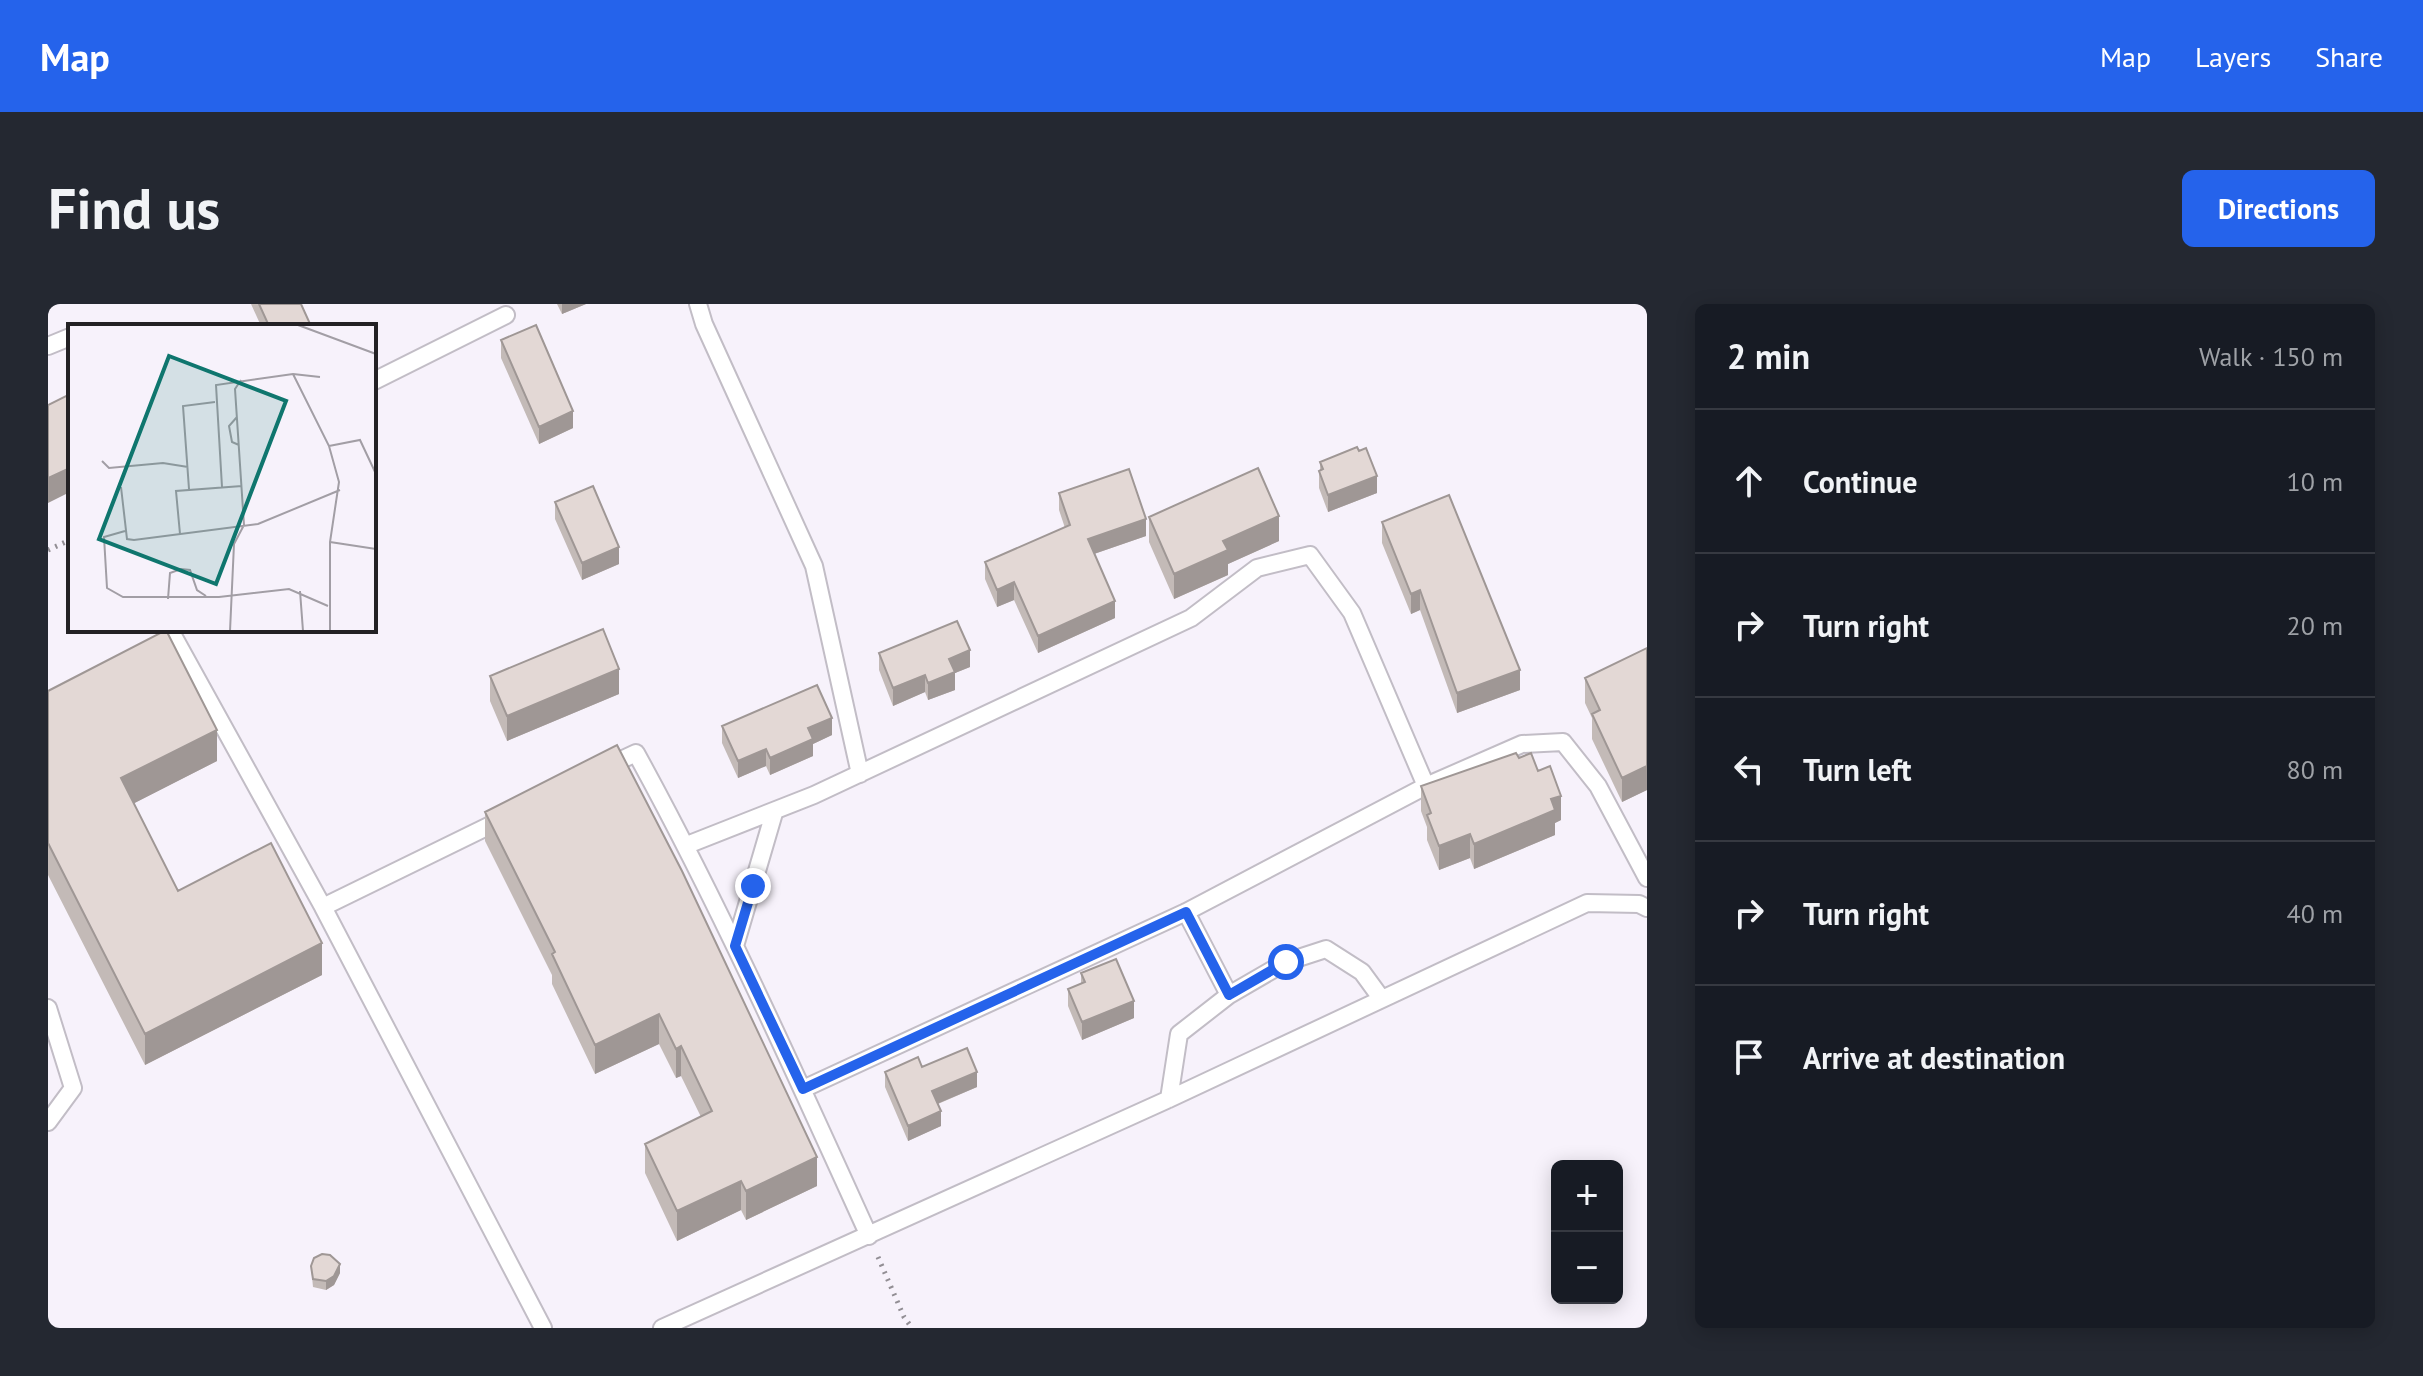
<!DOCTYPE html>
<meta charset="utf-8">
<style>
:root{--surface:#171b24;--page:#242831;--text:#f1f3f6;--muted:#9ea1a6;--line:#363941;--accent:#2563eb}
body{margin:0;font-family:"PT Sans",sans-serif;background:var(--page);color:var(--text)}
.controls{position:absolute;right:24px;bottom:24px;display:grid;overflow:hidden;border-radius:12px;box-shadow:0 4px 20px #0003}
.controls button{width:72px;height:72px;display:grid;place-items:center;padding:0;border:0;border-bottom:2px solid var(--line);background:var(--surface);color:var(--text);font:40px sans-serif}
.stop{position:absolute;width:24px;height:24px;margin:-18px;border:6px solid #2563eb;border-radius:50%;background:#fff}
.stop.end{background:#2563eb;border-color:#fff;box-shadow:0 2px 8px #0008}
.list{margin:0;padding:0;list-style:none}
h2{display:flex;justify-content:space-between;align-items:center;height:104px;margin:0;padding:0 32px;font-size:34px}
h2 small{font-size:26px;font-weight:400;color:var(--muted)}
.list li{display:grid;grid-template-columns:52px 1fr auto;gap:24px;align-items:center;box-sizing:border-box;height:144px;padding:0 32px;border-top:2px solid var(--line)}
.list b{display:block;font-size:30px;white-space:nowrap}
.list em{font-size:26px;font-style:normal;color:var(--muted)}
.icon{flex:none;width:44px;height:44px;fill:none;stroke:currentColor;stroke-width:2;stroke-linecap:round;stroke-linejoin:round}
.map{position:relative;flex:none;width:1599px;height:1024px;overflow:hidden;border-radius:12px}
header{display:flex;align-items:center;gap:48px;box-sizing:border-box;height:112px;padding:0 40px;background:var(--accent);color:#fff}
header strong{font-size:38px}
nav{display:flex;gap:44px;margin-inline-start:auto;font-size:28px}
.intro{display:flex;align-items:center;justify-content:space-between;box-sizing:border-box;height:192px;padding:0 48px}
h1{margin:0;font-size:56px}
.button{padding:20px 36px;border-radius:12px;background:var(--accent);color:#fff;font-size:28px;font-weight:700}
main{display:flex;gap:48px;padding:0 48px}
aside{flex:1;background:var(--surface);border-radius:12px;box-shadow:0 4px 20px #0003}
.map>svg:first-child{display:block}
.lines{fill:none;stroke-linecap:round;stroke-linejoin:round}
.lane-casing{stroke:#c2bdc6;stroke-width:20}
.path{stroke:#928e94;stroke-width:5;stroke-dasharray:2 6;stroke-linecap:butt}
.lane{stroke:#fff;stroke-width:16}
.wall{fill:#c3bab7}
.shaded-wall{fill:#9f9795}
.building{fill:#e3d8d5;stroke:#9f9795;stroke-width:2}
.route{stroke:#2563eb;stroke-width:10}
.inset-road{fill:none;stroke:#a29ea5;stroke-width:2}
.view{fill:#0f766e;fill-opacity:0.15;stroke:#0f766e;stroke-width:4}
.inset-edge{fill:none;stroke:#232124;stroke-width:4}
</style>
<header>
<strong>Map</strong>
<nav><a>Map</a><a>Layers</a><a>Share</a></nav>
</header>
<div class="intro"><h1>Find us</h1><a class="button">Directions</a></div>
<main>
<div class="map">
<svg width="1599" height="1024" viewBox="0 0 1599 1024">
<rect width="100%" height="100%" fill="#f7f2fb"/>
<g class="lines">
<g class="lane-casing">
<path id="lane" d="M 650,0 L 656,20 L 766,262 L 812,470
M 0,42 L 22,33
M 326,77 L 458,11
M 122,326 L 275,603 L 495,1024
M 556,464 L 588,449 C 674,606 747,769 821,932
M 639,541 L 766,491 L 1143,314 L 1209,264 L 1262,251 L 1304,309 L 1378,482
M 275,603 L 457,514
M 1138,608 L 1181,691
M 687,642 L 726,509
M 0,704 L 25,784 L 0,818
M 755,785 L 1138,608 L 1378,482 L 1474,440 L 1515,438 L 1550,482 L 1599,574
M 1121,795 L 1131,730 L 1181,691 L 1238,658 L 1278,645 L 1314,668 L 1333,694
M 614,1024 L 1121,795 L 1539,599 L 1591,600 L 1599,604"/>
</g>
<path class="path" d="M 0,246 L 22,236
M 830,953 L 856,1013 L 864,1024"/>
<use href="#lane" class="lane"/>
</g>
<path class="wall" d="M 203,0 L 253,0 L 263,22 L 213,22 Z
M 509,0 L 538,0 L 514,10 Z
M 453,36 L 525,124 L 491,140 L 453,54 Z
M 1272,158 L 1329,189 L 1280,208 L 1271,184 L 1271,167 L 1272,166 Z
M 1011,189 L 1098,232 L 1046,250 L 1067,314 L 990,349 L 966,296 L 949,303 L 937,275 L 937,258 L 1017,224 L 1011,206 Z
M 507,198 L 571,260 L 534,276 L 507,215 Z
M 1101,213 L 1231,237 L 1180,260 L 1180,271 L 1126,295 L 1101,238 Z
M 1334,218 L 1472,386 L 1409,409 L 1372,306 L 1363,310 L 1334,239 Z
M 1599,344 L 1599,486 L 1574,498 L 1544,435 L 1544,414 L 1537,399 L 1537,374 Z
M 831,349 L 922,363 L 907,369 L 907,386 L 880,396 L 877,388 L 845,402 L 831,366 Z
M 442,372 L 571,390 L 459,437 L 442,397 Z
M 0,387 L 169,457 L 86,499 L 130,587 L 274,671 L 97,761 L 0,571 Z
M 674,422 L 784,431 L 765,440 L 765,452 L 722,471 L 718,462 L 690,474 L 674,439 Z
M 1490,467 L 1513,516 L 1507,519 L 1507,531 L 1426,565 L 1422,554 L 1391,566 L 1379,536 L 1379,523 L 1373,507 L 1373,482 Z
M 437,508 L 769,882 L 698,916 L 693,906 L 629,937 L 597,869 L 597,840 L 653,813 L 633,772 L 628,774 L 611,740 L 547,770 L 504,680 L 504,671 L 437,537 Z
M 1033,669 L 1086,714 L 1034,736 L 1020,702 L 1020,685 L 1033,680 Z
M 874,763 L 929,783 L 890,800 L 893,822 L 860,837 L 837,783 L 837,768 Z
M 263,962 L 292,969 L 286,981 L 278,986 L 265,983 Z"/>
<path class="shaded-wall" d="M 514,0 L 538,0 L 514,10 Z
M 525,107 L 525,124 L 491,140 L 491,123 Z
M 22,164 L 22,188 L 0,199 L 0,174 Z
M 1329,172 L 1329,189 L 1280,208 L 1280,191 Z
M 1231,212 L 1231,237 L 1180,260 L 1180,271 L 1126,295 L 1126,270 L 1175,237 Z
M 1098,215 L 1098,232 L 1040,252 L 1040,235 Z
M 571,243 L 571,260 L 534,276 L 534,259 Z
M 966,278 L 966,296 L 949,303 L 949,286 Z
M 1372,286 L 1372,306 L 1363,310 L 1363,290 Z
M 1067,297 L 1067,314 L 990,349 L 990,332 Z
M 922,346 L 922,363 L 907,369 L 907,386 L 880,396 L 880,379 L 901,355 Z
M 571,365 L 571,390 L 459,437 L 459,412 Z
M 1472,366 L 1472,386 L 1409,409 L 1409,389 Z
M 877,371 L 877,388 L 845,402 L 845,384 Z
M 784,414 L 784,431 L 765,440 L 765,452 L 722,471 L 722,454 L 760,424 Z
M 169,426 L 169,457 L 73,506 L 73,474 Z
M 718,445 L 718,462 L 690,474 L 690,457 Z
M 1599,462 L 1599,486 L 1574,498 L 1574,474 Z
M 1513,492 L 1513,516 L 1507,519 L 1507,531 L 1426,565 L 1426,540 L 1503,495 Z
M 1422,530 L 1422,554 L 1391,566 L 1391,542 Z
M 274,639 L 274,671 L 97,761 L 97,730 Z
M 1086,697 L 1086,714 L 1034,736 L 1034,718 Z
M 611,710 L 611,740 L 547,770 L 547,741 Z
M 633,742 L 633,772 L 628,774 L 628,745 Z
M 929,768 L 929,783 L 884,802 L 884,787 Z
M 893,807 L 893,822 L 860,837 L 860,822 Z
M 769,853 L 769,882 L 698,916 L 698,887 Z
M 693,877 L 693,906 L 629,937 L 629,907 Z
M 292,960 L 292,969 L 286,981 L 278,986 L 278,977 Z"/>
<path class="building" d="M 211,0 L 253,0 L 263,22 L 221,22 Z
M 488,21 L 525,107 L 491,123 L 453,36 Z
M 22,90 L 22,164 L 0,174 L 0,101 Z
M 1309,143 L 1311,147 L 1318,144 L 1329,172 L 1280,191 L 1271,167 L 1275,165 L 1272,158 Z
M 1210,164 L 1231,212 L 1175,237 L 1180,246 L 1126,270 L 1101,213 Z
M 1081,165 L 1098,215 L 1040,235 L 1067,297 L 990,332 L 966,278 L 949,286 L 937,258 L 1022,221 L 1011,189 Z
M 545,182 L 571,243 L 534,259 L 507,198 Z
M 1401,191 L 1472,366 L 1409,389 L 1372,286 L 1363,290 L 1334,218 Z
M 909,317 L 922,346 L 901,355 L 907,368 L 880,379 L 877,371 L 845,384 L 831,349 Z
M 555,325 L 571,365 L 459,412 L 442,372 Z
M 118,326 L 169,426 L 73,474 L 130,587 L 223,539 L 274,639 L 97,730 L 0,539 L 0,387 Z
M 1599,344 L 1599,462 L 1574,474 L 1544,410 L 1552,406 L 1537,374 Z
M 769,381 L 784,414 L 760,424 L 765,435 L 722,454 L 718,445 L 690,457 L 674,422 Z
M 569,441 L 634,567 L 769,853 L 698,887 L 693,877 L 629,907 L 597,840 L 664,807 L 633,742 L 628,745 L 611,710 L 547,741 L 504,650 L 507,648 L 437,508 Z
M 1468,449 L 1471,454 L 1483,449 L 1490,467 L 1502,462 L 1513,492 L 1503,495 L 1507,506 L 1426,540 L 1422,530 L 1391,542 L 1379,511 L 1383,509 L 1373,482 Z
M 1068,655 L 1086,697 L 1034,718 L 1020,685 L 1037,678 L 1033,669 Z
M 919,744 L 929,768 L 884,787 L 893,807 L 860,822 L 837,768 L 870,753 L 874,763 Z
M 274,950 L 282,951 L 292,960 L 286,972 L 278,977 L 265,975 L 263,962 L 266,954 Z"/>
<g class="lines">
<path class="route" d="M 705,582 L 687,642 L 755,785 L 1138,608 L 1181,691 L 1238,658"/>
</g>
<g transform="translate(20 20)">
<rect width="308" height="308" fill="#f7f2fb"/>
<path class="inset-road" d="M 230,1 L 308,30M 225,50 L 261,122 L 271,158 L 262,218 L 262,307M 169,93 L 161,102 L 164,118 L 171,121M 261,122 L 292,116 L 308,150M 34,137 L 41,144 L 95,139 L 120,143M 53,163 L 59,215 L 66,216 L 190,200 L 272,166M 154,163 L 148,61 L 225,50 L 252,53M 121,165 L 115,82 L 147,78M 57,207 L 36,213 L 39,264 L 55,273 L 151,273 L 221,265 L 260,282M 112,210 L 108,167 L 174,162M 262,218 L 308,225M 232,267 L 235,307M 100,275 L 102,249 L 113,245 L 122,246 L 129,266 L 138,272M 162,307 L 166,220 L 176,201 L 167,65 L 173,56"/>
<path class="view" d="M 101,32 L 218,77 L 148,260 L 31,215 Z"/>
<rect width="308" height="308" class="inset-edge"/>
</g>
</svg>
<div class="controls">
<button>+</button>
<button>−</button>
</div>
<div class="stop" style="left:1238px;top:658px"></div>
<div class="stop end" style="left:705px;top:582px"></div>
</div>
<aside>
<h2>2 min<small>Walk · 150 m</small></h2>
<ul class="list">
<li><svg class="icon" aria-label="ahead" viewBox="0 0 24 24"><path d="M12 20V5M6 11l6-6 6 6"/></svg><div><b>Continue</b></div><em>10 m</em></li>
<li><svg class="icon" aria-label="right" viewBox="0 0 24 24"><path d="M7 20v-9h11M14 6l5 5-5 5"/></svg><div><b>Turn right</b></div><em>20 m</em></li>
<li><svg class="icon" aria-label="left" viewBox="0 0 24 24"><path d="M17 20v-9H6M10 6l-5 5 5 5"/></svg><div><b>Turn left</b></div><em>80 m</em></li>
<li><svg class="icon" aria-label="right" viewBox="0 0 24 24"><path d="M7 20v-9h11M14 6l5 5-5 5"/></svg><div><b>Turn right</b></div><em>40 m</em></li>
<li><svg class="icon" aria-label="arrive" viewBox="0 0 24 24"><path d="M6 21V4h12l-3 4 3 4H6"/></svg><div><b>Arrive at destination</b></div></li>
</ul>
</aside>
</main>
